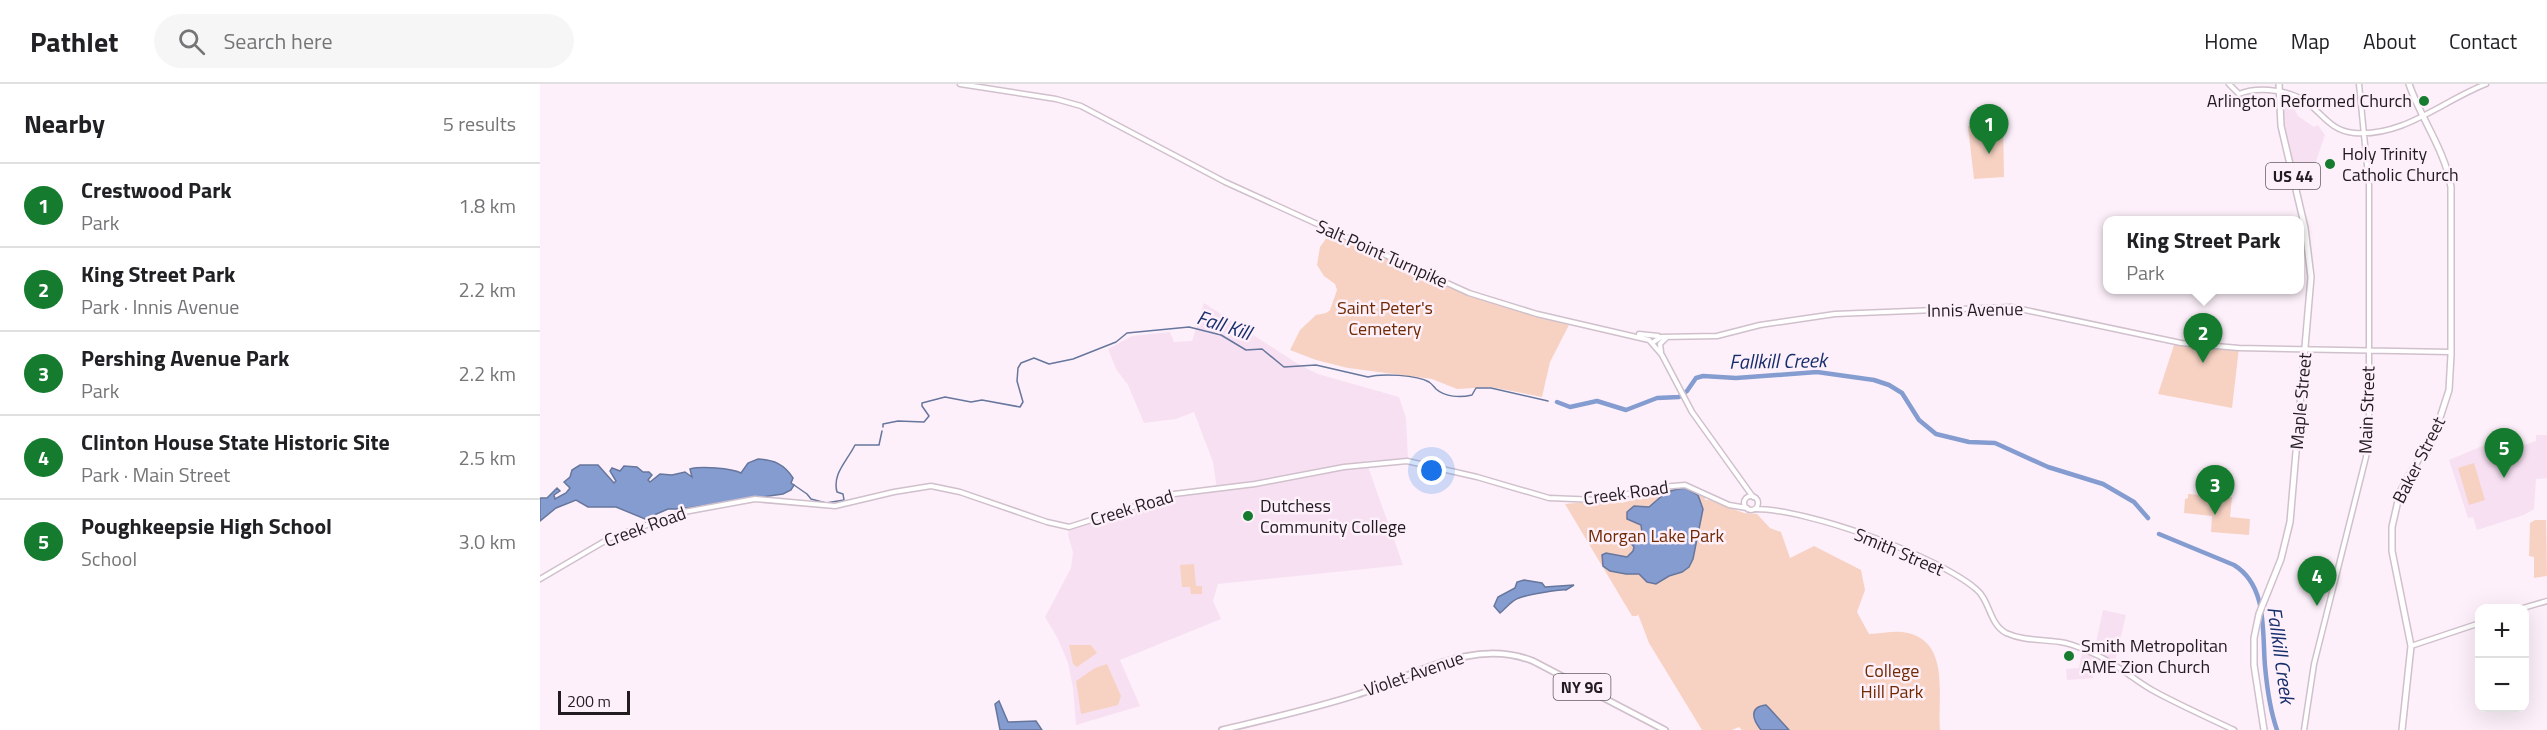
<!DOCTYPE html>
<meta charset="utf-8">
<style>
:root{--surface:#fff;--page:#f6f6f6;--text:#202124;--muted:#757577;--line:#e0e0e0;--accent:#157b2e}
body{margin:0;font-family:"Titillium Web",sans-serif;background:var(--page);color:var(--text)}
.controls{position:absolute;right:18px;bottom:18px;display:grid;overflow:hidden;border-radius:12px;box-shadow:0 6px 24px #0002}
.controls button{width:54px;height:54px;display:grid;place-items:center;padding:0;border:0;border-bottom:2px solid var(--line);background:var(--surface);color:var(--text);font:30px sans-serif}
.scale{position:absolute;left:18px;bottom:15px;width:72px;box-sizing:border-box;padding-left:6px;border:3px solid #221c21;border-top:0;font-size:16px;line-height:21px;white-space:nowrap;color:#221c21;-webkit-text-stroke:4px #fdf0fa;paint-order:stroke}
.you{position:absolute;left:892px;top:387px;width:21px;height:21px;margin:-15px;border:4px solid #fff;border-radius:50%;background:#1a73e8;box-shadow:0 0 0 9px #1a73e833}
.badge{display:grid;place-items:center;width:39px;height:39px;border-radius:50%;background:var(--accent);color:#fff;font-size:20px;font-weight:700}
.pin{position:absolute;translate:-50% -50px;filter:drop-shadow(0 2px 3px #0008)}
.pin::after{content:'';position:absolute;top:32px;width:21px;height:18px;background:inherit;clip-path:polygon(0 0,100% 0,50% 100%)}
.popup{position:absolute;left:1563px;top:132px;width:201px;height:78px;box-sizing:border-box;display:grid;place-content:center;border-radius:12px;background:var(--surface);filter:drop-shadow(0 2px 4px #0005);font-size:20px;white-space:nowrap;color:var(--muted)}
.popup b{font-size:22px;color:var(--text)}
.popup::after{content:'';position:absolute;left:50%;top:100%;margin-left:-12px;border:12px solid transparent;border-top-color:var(--surface)}
.list{margin:0;padding:0;list-style:none}
h2{display:flex;justify-content:space-between;align-items:center;height:78px;margin:0;padding:0 24px;font-size:26px}
h2 small{font-size:20px;font-weight:400;color:var(--muted)}
.list li{display:grid;grid-template-columns:39px 1fr auto;gap:18px;align-items:center;box-sizing:border-box;height:84px;padding:0 24px;border-top:2px solid var(--line)}
.list b{display:block;font-size:22px;white-space:nowrap}
.list p{margin:0;font-size:20px;white-space:nowrap;color:var(--muted)}
.list em{font-size:20px;font-style:normal;color:var(--muted)}
.icon{flex:none;width:33px;height:33px;fill:none;stroke:currentColor;stroke-width:2;stroke-linecap:round;stroke-linejoin:round}
.map{position:relative;flex:none;width:2007px;height:646px;overflow:hidden}
header{display:flex;align-items:center;gap:36px;box-sizing:border-box;height:84px;padding:0 30px;background:var(--surface);border-bottom:2px solid var(--line)}
header strong{font-size:28px}
nav{display:flex;gap:33px;margin-inline-start:auto;font-size:21px}
.search{width:420px;height:54px;background:var(--page);display:flex;align-items:center;gap:15px;box-sizing:border-box;padding:0 21px;border-radius:33px;color:var(--muted);font-size:22px}
main{display:flex}
aside{flex:1;background:var(--surface)}
.map>svg:first-child{display:block}
.built{fill:#f7e0f2}
.green{fill:#f7d2c3}
.water{fill:#849cd0;stroke:#67769c;stroke-width:1.5}
.lines{fill:none;stroke-linecap:round;stroke-linejoin:round}
.stream{stroke:#67769c;stroke-width:1.5}
.river{stroke:#849cd0;stroke-width:4.5}
.secondary-casing{stroke:#d0c0cc;stroke-width:7}
.primary-casing{stroke:#d0c0cc;stroke-width:8}
.highway-casing{stroke:#d0c0cc;stroke-width:8}
.secondary{stroke:#fff;stroke-width:4}
.primary{stroke:#fff;stroke-width:4.5}
.highway{stroke:#fff;stroke-width:5}
.poi-dot{fill:#157b2e;stroke:#fdf0fa;stroke-width:2}
.labels{text-anchor:middle;stroke-width:5;stroke-linejoin:round;paint-order:stroke}
.shield{fill:#fdf0fa;stroke:#645c62;stroke-width:1.5}
.shield-label{font-size:16px;font-weight:bold;fill:#221c21}
.poi-label{font-size:18px;fill:#221c21;stroke:#fdf0fa;text-anchor:start}
.street-label{font-size:18px;fill:#221c21;stroke:#fdf0fa}
.park-label{font-size:18px;fill:#712902;stroke:#fdf0fa}
.water-label{font-size:20px;font-style:italic;fill:#162e6c;stroke:#fdf0fa}
</style>
<header>
<strong>Pathlet</strong>
<div class="search"><svg class="icon" aria-label="search" viewBox="0 0 24 24"><circle cx="10" cy="10" r="6"/><path d="M15 15l6 6"/></svg>Search here</div>
<nav><a>Home</a><a>Map</a><a>About</a><a>Contact</a></nav>
</header>
<main>
<aside>
<h2>Nearby<small>5 results</small></h2>
<ul class="list">
<li><span class="badge">1</span><div><b>Crestwood Park</b><p>Park</p></div><em>1.8 km</em></li>
<li><span class="badge">2</span><div><b>King Street Park</b><p>Park · Innis Avenue</p></div><em>2.2 km</em></li>
<li><span class="badge">3</span><div><b>Pershing Avenue Park</b><p>Park</p></div><em>2.2 km</em></li>
<li><span class="badge">4</span><div><b>Clinton House State Historic Site</b><p>Park · Main Street</p></div><em>2.5 km</em></li>
<li><span class="badge">5</span><div><b>Poughkeepsie High School</b><p>School</p></div><em>3.0 km</em></li>
</ul>
</aside>
<div class="map">
<svg width="2007" height="646" viewBox="0 0 2007 646">
<rect width="100%" height="100%" fill="#fdf0fa"/>
<path class="built" d="M 1742,12 L 1756,17 L 1754,24 L 1758,32 L 1774,43 L 1778,41 L 1785,51 L 1773,86 L 1771,86 L 1770,90 L 1778,95 L 1776,97 L 1766,92 L 1756,93 L 1746,51 Z
M 664,219 L 758,280 L 778,290 L 859,313 L 866,334 L 868,375 L 826,377 L 863,481 L 678,500 L 673,517 L 681,535 L 580,576 L 600,622 L 536,641 L 533,604 L 528,579 L 518,555 L 505,533 L 531,484 L 533,468 L 528,451 L 529,446 L 623,415 L 677,406 L 673,378 L 654,328 L 636,335 L 604,339 L 588,301 L 576,285 L 568,265 L 592,252 L 630,248 L 634,258 L 652,257 Z
M 1996,351 L 2007,351 L 2007,394 L 1996,395 L 1994,425 L 1984,431 L 1937,446 L 1933,433 L 1928,434 L 1909,376 L 1966,352 L 1973,365 L 1996,357 Z
M 1563,526 L 1586,531 L 1575,578 L 1554,568 Z
M 1542,568 L 1554,574 L 1552,580 L 1553,594 L 1527,596 L 1526,585 L 1539,584 Z"/>
<path class="green" d="M 1463,41 L 1464,93 L 1434,95 L 1428,42 Z
M 790,149 L 920,207 L 974,226 L 1029,241 L 1010,278 L 1002,313 L 951,303 L 917,305 L 892,295 L 808,284 L 776,276 L 750,266 L 760,246 L 776,231 L 786,229 L 790,226 L 797,206 L 795,200 L 784,192 L 777,181 L 780,163 Z
M 1635,258 L 1699,264 L 1692,324 L 1618,310 Z
M 1934,379 L 1945,416 L 1929,421 L 1918,384 Z
M 1139,402 L 1150,402 L 1164,409 L 1165,416 L 1169,416 L 1204,429 L 1217,430 L 1230,444 L 1241,448 L 1250,474 L 1274,462 L 1321,486 L 1325,506 L 1317,528 L 1329,550 C 1340,550 1352,547 1362,548 C 1412,554 1397,613 1400,646 L 1202,646 L 1199,643 L 1192,646 L 1162,646 L 1109,559 L 1098,530 L 1097,532 L 1092,532 L 1025,420 L 1069,416 L 1082,419 Z
M 1648,410 L 1692,413 L 1690,433 L 1710,435 L 1709,451 L 1671,448 L 1672,432 L 1644,429 L 1645,415 L 1648,414 Z
M 1995,436 L 2006,436 L 2007,492 L 1994,494 L 1994,473 L 1989,472 L 1990,439 Z
M 654,480 L 656,502 L 662,502 L 662,510 L 651,510 L 650,503 L 642,503 L 640,481 Z
M 529,561 L 551,561 L 557,569 L 537,583 L 533,580 Z
M 567,580 L 581,612 L 578,621 L 541,630 L 536,597 L 555,584 Z"/>
<path class="water" d="M 218,375 C 234,376 244,380 253,394 L 251,399 L 254,401 L 251,406 L 243,410 L 141,425 L 128,425 L 105,435 L 76,423 L 48,423 L 36,416 L 16,424 L 0,437 L 0,414 L 7,414 L 17,404 L 20,407 L 14,411 L 15,415 L 26,409 L 30,404 L 24,398 L 30,393 L 32,386 L 40,381 L 58,381 L 74,399 L 76,397 L 70,387 L 72,384 L 80,387 L 84,382 L 97,383 L 103,388 L 109,388 L 112,391 L 108,396 L 110,398 L 120,390 L 132,391 L 145,388 L 152,393 L 150,385 C 161,382 191,384 201,389 L 208,379 Z
M 1145,404 L 1158,411 L 1163,425 L 1153,475 L 1149,483 L 1142,488 L 1129,492 L 1116,500 L 1107,498 L 1099,490 L 1086,490 L 1070,487 L 1063,482 L 1062,471 L 1066,469 L 1087,473 L 1093,467 L 1094,463 L 1088,456 L 1099,453 L 1102,449 L 1101,441 L 1087,435 L 1087,428 L 1094,422 L 1109,423 C 1123,411 1126,406 1145,404 Z
M 984,496 L 1002,499 L 1005,503 L 1034,501 L 1026,506 C 1021,505 986,511 979,514 C 972,516 966,524 960,529 L 954,522 L 958,513 L 975,504 L 977,498 Z
M 459,617 L 468,638 L 496,637 L 502,646 L 460,646 L 455,620 Z
M 1226,621 L 1229,624 L 1249,646 L 1221,646 C 1213,636 1208,623 1226,621 Z"/>
<g class="lines">
<path class="stream" d="M 343,343 L 343,340 L 358,337 L 384,338 L 389,332 L 382,322 L 382,319 L 405,313 L 431,318 L 442,316 L 480,323 L 483,318 L 477,297 L 478,284 L 481,279 L 494,274 L 509,280 L 533,275 L 576,258 L 587,249 L 649,243 L 681,251 L 706,266 L 722,265 L 744,283 L 776,281 L 828,293 C 841,289 877,291 889,298 C 892,300 894,303 896,305 C 905,313 920,314 932,311 L 936,304 L 951,304 L 1008,317
M 254,401 L 267,410 L 271,415 L 286,419 L 304,416 L 303,410 L 297,408 C 292,390 307,377 315,361 L 339,361 L 342,347"/>
<path class="river" d="M 1017,318 L 1030,323 L 1057,317 L 1086,326 L 1117,314 L 1139,313 L 1147,307 L 1156,294 L 1163,292 L 1196,294 L 1277,288 L 1334,296 L 1349,301 L 1362,309 L 1379,336 L 1396,350 L 1429,358 L 1455,359 L 1508,383 L 1563,400 L 1594,418 L 1608,434
M 1619,450 L 1694,481 C 1728,502 1722,548 1725,582 C 1727,604 1730,626 1737,646"/>
<g class="secondary-casing">
<path id="secondary" d="M 420,0 L 516,15 L 541,22 L 685,98 L 929,209 L 997,230 L 1109,256 L 1122,271 L 1152,328 L 1213,413
M 1689,0 L 1699,10 C 1719,2 1752,6 1769,20 C 1784,32 1792,47 1814,49 C 1864,53 1902,17 1946,0
M 1099,250 L 1118,252
M 1112,259 L 1121,253 L 1177,252 L 1220,241 L 1295,230 L 1471,223 L 1641,259 L 1699,264 L 1911,268
M 1121,268 L 1120,260 L 1126,254
M1204 419a7 7 0 1 1 14 0a7 7 0 1 1-14 0Z
M 1215,425 C 1267,425 1396,471 1436,505 C 1450,516 1449,540 1466,549 C 1484,557 1501,555 1520,558 C 1530,559 1541,564 1550,568 C 1575,578 1590,593 1612,606 C 1639,621 1667,633 1694,646
M 0,495 L 70,454 L 144,428 L 215,415 L 295,422 L 354,408 L 391,402 L 420,408 L 507,438 L 529,443 L 634,410 L 715,400 L 804,383 L 867,377 L 937,393 L 1009,414 L 1058,416 L 1121,403 L 1145,401 L 1189,421 L 1207,424
M 1983,524 L 2007,517
M 1871,562 L 1940,539
M 1764,646 L 1774,580 L 1826,373 L 1829,355 L 1829,101 L 1819,0"/>
</g>
<g class="primary-casing">
<path id="primary" d="M 682,646 C 727,635 772,625 816,611 C 873,593 932,553 993,577 L 1125,646"/>
</g>
<g class="highway-casing">
<path id="highway" d="M 1724,646 L 1714,581 L 1714,554 L 1719,530 L 1741,475 L 1750,438 L 1771,193 L 1765,144 L 1741,42 L 1739,0
M 1862,646 L 1871,562 L 1852,467 L 1852,443 L 1860,408 L 1897,343 L 1909,306 L 1911,271 L 1911,103 C 1905,66 1881,35 1869,0"/>
</g>
<use href="#secondary" class="secondary"/>
<use href="#primary" class="primary"/>
<use href="#highway" class="highway"/>
</g>
<g class="poi-dot">
<circle cx="1884" cy="17" r="6"/>
<circle cx="1790" cy="80" r="6"/>
<circle cx="708" cy="432" r="6"/>
<circle cx="1529" cy="572" r="6"/>
</g>
<g class="labels">
<g class="shield">
<rect x="1726" y="79" width="54" height="26" rx="4.5"/>
<rect x="1013.5" y="590" width="57" height="26" rx="4.5"/>
</g>
<g class="shield-label">
<text x="1753" y="98">US 44</text>
<text x="1042" y="609">NY 9G</text>
</g>
<g class="poi-label">
<text x="1872" y="23" text-anchor="end">Arlington Reformed Church</text>
<text x="1802" y="76">Holy Trinity<tspan x="1802" dy="21">Catholic Church</tspan></text>
<text x="720" y="428">Dutchess<tspan x="720" dy="21">Community College</tspan></text>
<text x="1541" y="568">Smith Metropolitan<tspan x="1541" dy="21">AME Zion Church</tspan></text>
</g>
<g class="street-label">
<text transform="translate(842 170) rotate(24)" y="6">Salt Point Turnpike</text>
<text transform="translate(1435 226) rotate(-1)" y="6">Innis Avenue</text>
<text transform="translate(1761 317) rotate(-85)" y="6">Maple Street</text>
<text transform="translate(1827 326) rotate(-88)" y="6">Main Street</text>
<text transform="translate(1879 376) rotate(-63)" y="6">Baker Street</text>
<text transform="translate(1086 409) rotate(-8)" y="6">Creek Road</text>
<text transform="translate(592 424) rotate(-17)" y="6">Creek Road</text>
<text transform="translate(105 443) rotate(-20)" y="6">Creek Road</text>
<text transform="translate(1359 468) rotate(23)" y="6">Smith Street</text>
<text transform="translate(874 590) rotate(-19)" y="6">Violet Avenue</text>
</g>
<g class="park-label">
<text x="845" y="230">Saint Peter's<tspan x="845" dy="21">Cemetery</tspan></text>
<text x="1116" y="458">Morgan Lake Park</text>
<text x="1352" y="593">College<tspan x="1352" dy="21">Hill Park</tspan></text>
</g>
<g class="water-label">
<text transform="translate(684 241) rotate(18)" y="7">Fall Kill</text>
<text transform="translate(1238 277) rotate(-1)" y="7">Fallkill Creek</text>
<text transform="translate(1741 571) rotate(82)" y="7">Fallkill Creek</text>
</g>
</g>
</svg>
<div class="controls">
<button>+</button>
<button>−</button>
</div>
<div class="scale">200 m</div>
<div class="you"></div>
<div class="pin badge" style="left:1449px;top:70px">1</div>
<div class="pin badge" style="left:1663px;top:279px">2</div>
<div class="popup"><b>King Street Park</b>Park</div>
<div class="pin badge" style="left:1675px;top:431px">3</div>
<div class="pin badge" style="left:1777px;top:522px">4</div>
<div class="pin badge" style="left:1964px;top:394px">5</div>
</div>
</main>
